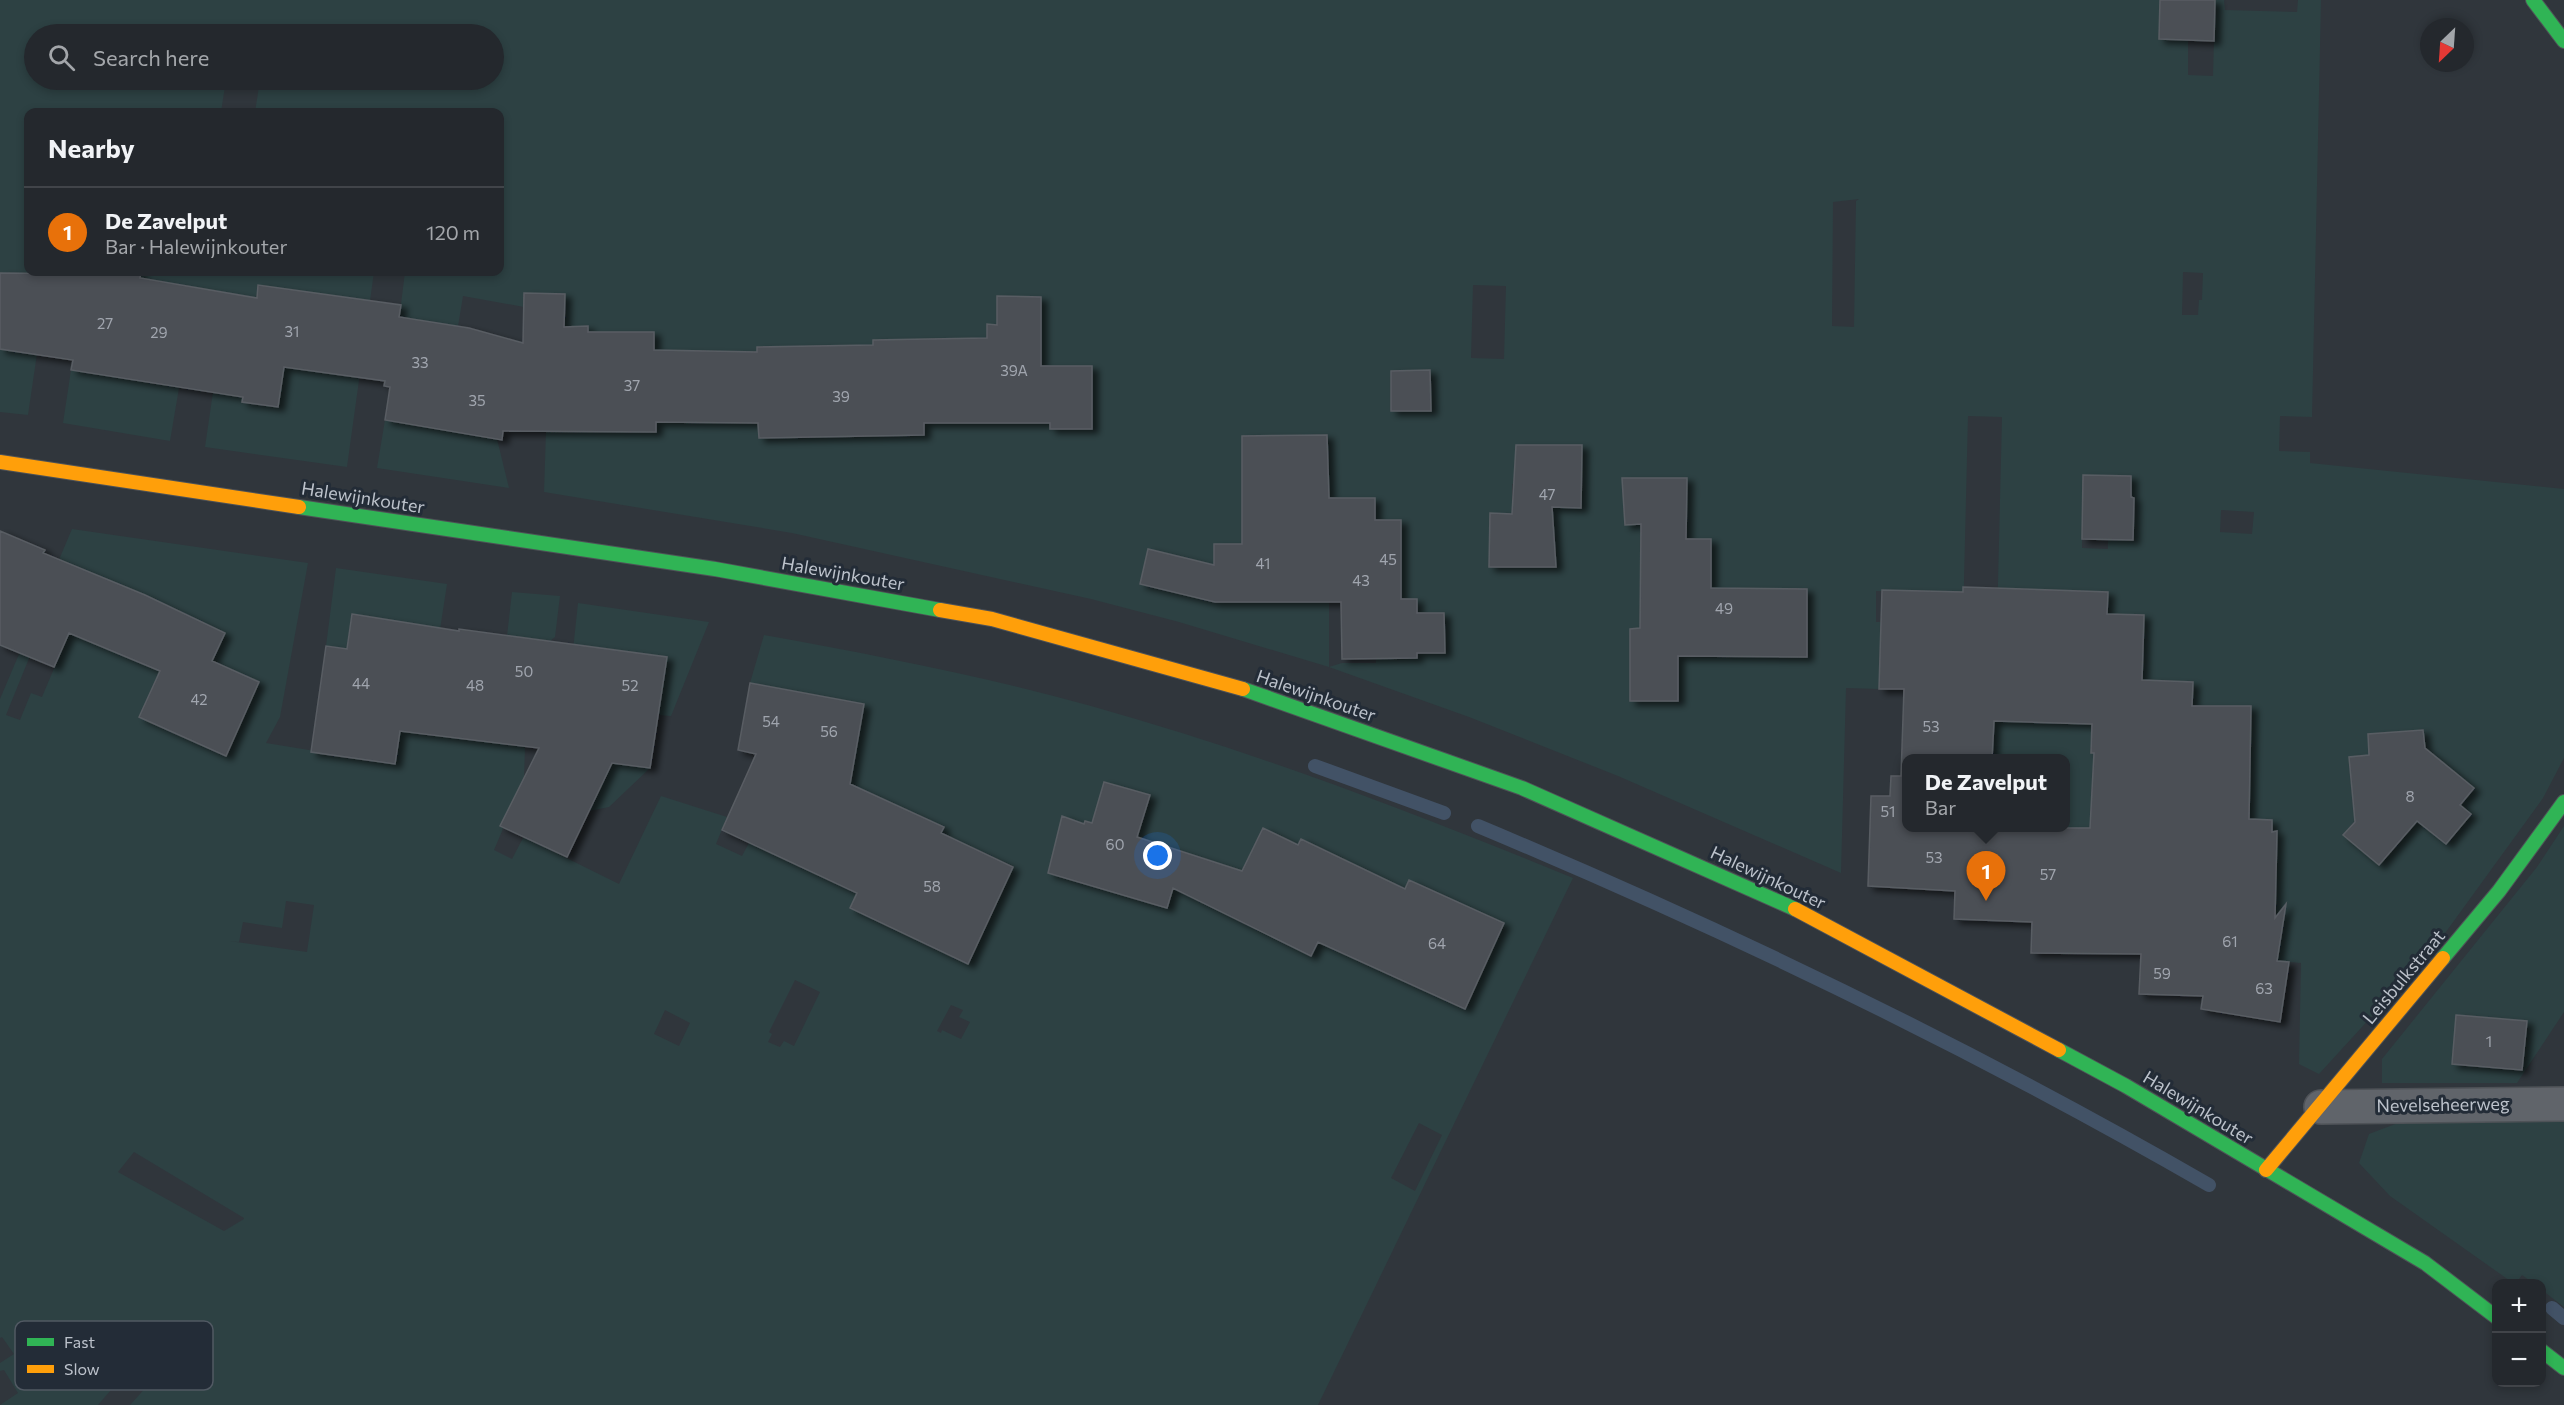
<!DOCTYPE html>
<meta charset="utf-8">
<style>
:root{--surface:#24282d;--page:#303439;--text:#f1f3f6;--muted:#a3a6aa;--line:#414449;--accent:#8b9199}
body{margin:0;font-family:Commissioner,sans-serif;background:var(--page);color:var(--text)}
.controls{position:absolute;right:18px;bottom:18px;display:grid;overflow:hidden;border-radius:12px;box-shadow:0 3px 9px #0003}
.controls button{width:54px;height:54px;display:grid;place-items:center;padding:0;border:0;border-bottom:2px solid var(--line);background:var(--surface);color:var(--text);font:30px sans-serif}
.compass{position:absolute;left:2420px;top:18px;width:54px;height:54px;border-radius:50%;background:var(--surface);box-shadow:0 3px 9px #0003;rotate:205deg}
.you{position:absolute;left:1158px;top:856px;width:21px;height:21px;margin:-15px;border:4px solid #fff;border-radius:50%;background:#1a73e8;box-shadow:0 0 0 9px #1a73e833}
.badge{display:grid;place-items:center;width:39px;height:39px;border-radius:50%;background:var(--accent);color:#fff;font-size:20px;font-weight:700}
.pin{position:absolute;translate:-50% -50px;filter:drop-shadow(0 2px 3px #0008)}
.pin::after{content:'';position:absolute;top:32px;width:21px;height:18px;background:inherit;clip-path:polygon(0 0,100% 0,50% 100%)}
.popup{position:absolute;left:1902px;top:754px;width:168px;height:78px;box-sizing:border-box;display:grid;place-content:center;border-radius:12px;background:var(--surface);filter:drop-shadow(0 2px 4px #0005);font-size:20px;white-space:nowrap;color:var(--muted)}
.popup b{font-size:22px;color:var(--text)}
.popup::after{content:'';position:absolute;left:50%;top:100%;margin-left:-12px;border:12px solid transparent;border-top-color:var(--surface)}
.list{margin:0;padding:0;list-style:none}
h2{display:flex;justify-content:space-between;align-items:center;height:78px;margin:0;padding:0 24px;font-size:26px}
h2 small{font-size:20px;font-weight:400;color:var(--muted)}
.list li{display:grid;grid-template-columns:39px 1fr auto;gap:18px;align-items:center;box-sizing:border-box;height:90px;padding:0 24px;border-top:2px solid var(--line)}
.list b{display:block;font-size:22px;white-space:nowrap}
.list p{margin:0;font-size:20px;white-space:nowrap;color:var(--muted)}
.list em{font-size:20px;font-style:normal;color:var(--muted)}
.icon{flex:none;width:33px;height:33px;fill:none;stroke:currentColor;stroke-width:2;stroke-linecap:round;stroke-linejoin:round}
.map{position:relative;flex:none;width:2564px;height:1405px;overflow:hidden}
.search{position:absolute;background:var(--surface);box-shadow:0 3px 9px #0003;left:24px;top:24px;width:480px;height:66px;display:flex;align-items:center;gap:15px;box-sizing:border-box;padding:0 21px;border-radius:33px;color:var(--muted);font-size:22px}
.panel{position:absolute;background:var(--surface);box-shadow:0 3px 9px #0003;left:24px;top:108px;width:480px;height:168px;border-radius:12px}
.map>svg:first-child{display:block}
.green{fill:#2d4143;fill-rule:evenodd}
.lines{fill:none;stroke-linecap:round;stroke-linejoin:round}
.stream{stroke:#425266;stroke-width:14}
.building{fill:#4b4f55;stroke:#595d63;stroke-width:1.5;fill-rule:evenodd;filter:url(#shadow)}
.street-casing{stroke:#4e5257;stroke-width:36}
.fast-casing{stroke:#4e5257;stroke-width:16}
.slow-casing{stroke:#4e5257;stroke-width:16}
.street{stroke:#60646a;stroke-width:33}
.fast{stroke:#30b455;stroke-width:14}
.slow{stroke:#ff9f0a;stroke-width:14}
.labels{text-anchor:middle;stroke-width:6;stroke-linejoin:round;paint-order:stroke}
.number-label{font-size:15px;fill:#a0a5ae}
.street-label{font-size:18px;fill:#bcc2cb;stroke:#232c37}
.key{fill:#232c37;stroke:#515963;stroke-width:1.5}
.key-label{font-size:16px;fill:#bcc2cb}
</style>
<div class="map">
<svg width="2564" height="1405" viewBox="0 0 2564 1405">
<defs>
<filter id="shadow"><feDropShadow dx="6" dy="4" stdDeviation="3" flood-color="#0009"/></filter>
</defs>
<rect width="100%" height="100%" fill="#30363c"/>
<path class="green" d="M 0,0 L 2160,0 L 2159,39 L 2188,40 L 2188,75 L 2213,76 L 2215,0 L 2224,0 L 2225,10 L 2297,12 L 2298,0 L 2321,0 L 2312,417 L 2280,416 L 2279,451 L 2310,452 L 2310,463 L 2564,489 L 2564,758 L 2543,798 L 2435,947 L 2319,1074 L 2299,1064 L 2301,963 L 2277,961 L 2284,917 L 2247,911 L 2249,809 L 2234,809 L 2190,769 L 2193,682 L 2142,680 L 2144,615 L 2107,614 L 2091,753 L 2101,753 L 2098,855 L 2063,854 L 2063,828 L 2066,828 L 2066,758 L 1992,758 L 1993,737 L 1880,645 L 1879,689 L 1846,688 L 1841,873 L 1618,776 L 1469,717 L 1329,667 L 1179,622 L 1091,599 L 792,533 L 544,492 L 549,339 L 564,339 L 564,294 L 524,293 L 524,307 L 463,296 L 457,332 L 401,323 L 400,312 L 405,272 L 500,272 L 500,112 L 255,112 L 260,80 L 494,80 L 494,34 L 34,34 L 34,80 L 226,80 L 221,112 L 28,112 L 28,272 L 49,272 L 28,415 L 0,412 ZM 1859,199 L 1856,201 L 1854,327 L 1832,326 L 1833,202 ZM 2183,272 L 2203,273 L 2202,300 L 2199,300 L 2198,315 L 2182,315 ZM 1473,285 L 1506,286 L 1504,359 L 1471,358 ZM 987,325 L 997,325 L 1031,417 L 1030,423 L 986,423 ZM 588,326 L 588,332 L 654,333 L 656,432 L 568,431 L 569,327 ZM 922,339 L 924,435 L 759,438 L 757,347 L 809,346 L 873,358 L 873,340 ZM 1051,366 L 1092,366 L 1092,429 ZM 1968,416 L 2002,417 L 1996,666 L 1961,704 ZM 1327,435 L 1329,498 L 1242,498 L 1242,436 ZM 1516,445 L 1582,445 L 1581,507 L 1552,507 L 1556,567 L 1490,567 L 1490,514 L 1515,514 L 1514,507 L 1512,507 L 1512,484 L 1515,483 ZM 2083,475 L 2134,498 L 2133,540 L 2108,540 L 2108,549 L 2082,548 ZM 1687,479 L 1686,539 L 1711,539 L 1711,588 L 1807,589 L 1678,631 L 1678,701 L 1630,701 L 1630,629 L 1640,628 ZM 1622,480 L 1639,524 L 1625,525 ZM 1375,498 L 1375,520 L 1401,520 L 1401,599 L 1417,599 L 1417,613 L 1444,613 L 1444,653 L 1417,653 L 1417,658 L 1376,659 L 1376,663 L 1342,663 L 1329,667 L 1329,499 ZM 2221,510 L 2254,512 L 2252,534 L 2220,532 ZM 1312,543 L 1312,602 L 1223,602 L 1214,544 ZM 1148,549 L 1173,555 L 1165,590 L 1140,584 ZM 1876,591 L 1899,591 L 1899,622 L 1876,622 ZM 2228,706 L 2251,707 L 2250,768 L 2227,767 ZM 2423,730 L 2425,753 L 2473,788 L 2460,805 L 2471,814 L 2446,844 L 2412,816 L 2403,836 L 2379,865 L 2343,835 L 2358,817 L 2358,807 L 2353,805 L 2349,758 L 2369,755 L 2368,734 ZM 2259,819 L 2272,820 L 2272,832 L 2277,832 L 2276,867 Z
M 141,272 L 374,272 L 347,467 L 205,447 L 213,392 L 179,388 L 170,441 L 63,423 L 71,370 L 179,387 L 194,288 L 140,278 ZM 258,286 L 337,296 L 327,373 L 284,367 L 278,407 L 242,402 Z
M 385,420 L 497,439 L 509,488 L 377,468 Z
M 72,529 L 308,563 L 280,717 L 266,743 L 395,764 L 401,720 L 352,614 L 347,649 L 326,646 L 336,568 L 447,584 L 425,727 L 444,736 L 525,747 L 524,779 L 494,850 L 512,859 L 533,819 L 530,840 L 619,884 L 661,796 L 727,817 L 716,844 L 742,856 L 793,761 L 852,771 L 864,704 L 750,683 L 764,635 C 874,655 984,676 1091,706 C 1256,752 1415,813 1573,878 L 1318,1405 L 130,1405 L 169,1362 L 153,1348 L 148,1347 L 98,1405 L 0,1405 L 18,1393 L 4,1370 L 0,1371 L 0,1363 L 14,1354 L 2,1337 L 0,1338 L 0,699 ZM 45,619 L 69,633 L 42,697 L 31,693 L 20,720 L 6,715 ZM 1105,782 L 1150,795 L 1136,843 L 1076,875 L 1049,868 L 1062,817 L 1091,827 ZM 900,807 L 943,827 L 937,841 L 965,844 L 1013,866 L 968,964 L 924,944 L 932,925 L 891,927 L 850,908 ZM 1302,839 L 1355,865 L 1222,912 L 1298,845 ZM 1409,880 L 1504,923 L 1465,1009 L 1370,965 ZM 286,901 L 314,905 L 307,952 L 229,941 L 239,942 L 243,922 L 282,928 ZM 795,980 L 820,992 L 794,1046 L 784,1041 L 780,1047 L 768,1042 L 772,1034 L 769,1032 ZM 951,1005 L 963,1010 L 959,1017 L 970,1022 L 961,1039 L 942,1030 L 941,1033 L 937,1031 ZM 665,1010 L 690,1023 L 679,1046 L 654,1034 ZM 1419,1123 L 1442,1135 L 1415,1191 L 1391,1178 ZM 134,1152 L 244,1218 L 244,1219 L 224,1231 L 118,1172 Z
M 512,592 L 560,596 L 555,637 L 550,641 L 507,636 Z
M 578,603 L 709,622 L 671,716 L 658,715 L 666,658 L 603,648 L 587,759 L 650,768 L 609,807 L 589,811 L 562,753 Z
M 2564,826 L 2564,1012 L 2517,1083 L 2382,1083 L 2382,1059 L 2537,867 ZM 2456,1015 L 2526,1021 L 2452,1064 Z
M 2564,1117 L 2564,1307 L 2542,1290 L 2542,1284 L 2533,1283 L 2522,1275 L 2516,1283 L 2513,1283 L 2390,1196 L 2359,1163 L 2369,1134 L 2398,1123 Z"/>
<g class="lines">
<path class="stream" d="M 1315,766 L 1444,813
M 1478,826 C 1729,931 1973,1049 2209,1185
M 2552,1308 L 2564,1318"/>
</g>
<path class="building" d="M 2160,0 L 2215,0 L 2214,41 L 2159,39 Z
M 86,272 L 141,272 L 140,278 L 257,298 L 258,285 L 401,305 L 399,317 L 469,328 L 523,343 L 524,293 L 565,294 L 564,327 L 588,326 L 588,332 L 654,332 L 654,350 L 757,352 L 757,347 L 873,345 L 873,340 L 987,338 L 987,324 L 997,325 L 997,296 L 1041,297 L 1041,366 L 1092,366 L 1092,429 L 1050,429 L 1050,423 L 924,423 L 924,435 L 759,438 L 758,423 L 656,422 L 656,432 L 503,431 L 502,440 L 385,420 L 390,387 L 384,386 L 385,381 L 284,367 L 278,407 L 242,402 L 243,397 L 71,370 L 73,360 L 0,349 L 0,273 L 85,274 Z
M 1430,370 L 1431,411 L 1391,411 L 1391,371 Z
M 1327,435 L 1329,498 L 1375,498 L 1375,520 L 1401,520 L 1401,599 L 1417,599 L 1417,613 L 1444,613 L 1445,653 L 1417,653 L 1417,658 L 1342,659 L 1341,602 L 1215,602 L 1140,584 L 1148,549 L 1214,565 L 1214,544 L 1242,544 L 1242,436 Z
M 1516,445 L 1582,445 L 1581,508 L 1552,507 L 1556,567 L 1489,567 L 1490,513 L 1512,514 Z
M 2083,475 L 2131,476 L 2131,497 L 2134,498 L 2133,540 L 2082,539 Z
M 1622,478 L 1687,478 L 1686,539 L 1711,539 L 1711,588 L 1807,589 L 1807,657 L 1678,656 L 1678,701 L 1630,701 L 1630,629 L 1640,628 L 1641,524 L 1625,525 Z
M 0,531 L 45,550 L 43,553 L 145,595 L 225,633 L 212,661 L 259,682 L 226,756 L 139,717 L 160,671 L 69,633 L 54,667 L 0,645 Z
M 1963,587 L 2108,592 L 2107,614 L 2144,615 L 2142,680 L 2193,682 L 2192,706 L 2251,706 L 2249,819 L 2272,820 L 2272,832 L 2277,831 L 2275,918 L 2286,904 L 2277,961 L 2289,962 L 2280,1022 L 2201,1009 L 2203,996 L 2139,994 L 2141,954 L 2031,953 L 2032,922 L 1954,919 L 1955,891 L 1868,886 L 1871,796 L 1890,796 L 1891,776 L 1901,776 L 1904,689 L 1879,689 L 1882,590 L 1963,592 ZM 1994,721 L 2092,724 L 2091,753 L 2094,753 L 2090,828 L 1906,828 L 1906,759 L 1992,759 Z
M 352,614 L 459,631 L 459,629 L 667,657 L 650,768 L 612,763 L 567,857 L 500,826 L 539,748 L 400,731 L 395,764 L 311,752 L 326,646 L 347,649 Z
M 750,683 L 864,704 L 850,784 L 944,827 L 941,833 L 1013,867 L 968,964 L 850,908 L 857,893 L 722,830 L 756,754 L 738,750 Z
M 2423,730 L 2425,748 L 2474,788 L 2460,805 L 2471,814 L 2446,844 L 2417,821 L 2379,865 L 2343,835 L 2355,822 L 2349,757 L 2369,755 L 2368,734 Z
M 1104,782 L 1150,795 L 1137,837 L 1242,871 L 1263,828 L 1298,845 L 1301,839 L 1405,889 L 1409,880 L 1504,923 L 1465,1009 L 1318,942 L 1311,956 L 1173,888 L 1167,908 L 1048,873 L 1062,816 L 1084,824 L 1085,821 L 1092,823 Z
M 2456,1015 L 2527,1021 L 2522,1070 L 2452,1064 Z"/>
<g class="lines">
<g class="street-casing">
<path id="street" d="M 2321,1107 L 2564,1104"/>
</g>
<g class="fast-casing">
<path id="fast" d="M 2533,0 L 2564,41
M 299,507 L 715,569 L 940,610
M 1243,689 L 1522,788 L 1795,909
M 2443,958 L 2499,891 L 2564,802
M 2059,1050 L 2126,1086 L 2425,1263 L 2496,1317
M 2542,1351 L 2564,1368"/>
</g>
<g class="slow-casing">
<path id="slow" d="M 0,462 L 299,507
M 940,610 L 992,619 L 1243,689
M 1795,909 L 2059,1050
M 2266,1170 L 2443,958"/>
</g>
<use href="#street" class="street"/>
<use href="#fast" class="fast"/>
<use href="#slow" class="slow"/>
</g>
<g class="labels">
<g class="number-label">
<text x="105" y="329">27</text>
<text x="292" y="337">31</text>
<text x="159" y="338">29</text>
<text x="420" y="368">33</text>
<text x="1014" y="376">39A</text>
<text x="632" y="391">37</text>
<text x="841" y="402">39</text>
<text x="477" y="406">35</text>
<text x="1547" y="500">47</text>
<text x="1388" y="565">45</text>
<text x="1263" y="569">41</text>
<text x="1361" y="586">43</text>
<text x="1724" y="614">49</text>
<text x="524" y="677">50</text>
<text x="361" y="689">44</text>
<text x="475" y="691">48</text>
<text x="630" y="691">52</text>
<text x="199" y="705">42</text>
<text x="771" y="727">54</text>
<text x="1931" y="732">53</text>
<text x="829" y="737">56</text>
<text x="2410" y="802">8</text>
<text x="1888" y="817">51</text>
<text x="1115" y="850">60</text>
<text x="1934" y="863">53</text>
<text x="2048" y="880">57</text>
<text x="932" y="892">58</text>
<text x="2230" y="947">61</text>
<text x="1437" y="949">64</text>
<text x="2162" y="979">59</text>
<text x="2264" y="994">63</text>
<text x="2489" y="1047">1</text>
</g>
<g class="street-label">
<text transform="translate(363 498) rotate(9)" y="6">Halewijnkouter</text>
<text transform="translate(843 574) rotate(10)" y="6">Halewijnkouter</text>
<text transform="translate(1316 696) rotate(19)" y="6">Halewijnkouter</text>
<text transform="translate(1768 878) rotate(25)" y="6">Halewijnkouter</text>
<text transform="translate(2404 977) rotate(-50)" y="6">Leisbulkstraat</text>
<text transform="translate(2443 1105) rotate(-1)" y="6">Nevelseheerweg</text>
<text transform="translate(2198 1108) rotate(31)" y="6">Halewijnkouter</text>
</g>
</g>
<rect x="15" y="1321" width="198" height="69" rx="9" class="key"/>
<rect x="27" y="1338" width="27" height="8" fill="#30b455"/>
<rect x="27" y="1365" width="27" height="8" fill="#ff9f0a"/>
<g class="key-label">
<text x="64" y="1348">Fast</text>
<text x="64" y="1375">Slow</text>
</g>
</svg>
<div class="controls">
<button>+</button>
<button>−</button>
</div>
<svg class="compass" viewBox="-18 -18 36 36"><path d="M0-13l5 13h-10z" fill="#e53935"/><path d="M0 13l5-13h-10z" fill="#a3a6aa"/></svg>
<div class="you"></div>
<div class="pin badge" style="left:1986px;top:901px;background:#e8710a">1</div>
<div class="popup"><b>De Zavelput</b>Bar</div>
<div class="search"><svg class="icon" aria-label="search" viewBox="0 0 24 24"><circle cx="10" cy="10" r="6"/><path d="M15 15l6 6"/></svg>Search here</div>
<section class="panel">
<h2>Nearby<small></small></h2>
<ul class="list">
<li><span class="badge" style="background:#e8710a">1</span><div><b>De Zavelput</b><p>Bar · Halewijnkouter</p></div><em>120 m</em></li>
</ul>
</section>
</div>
